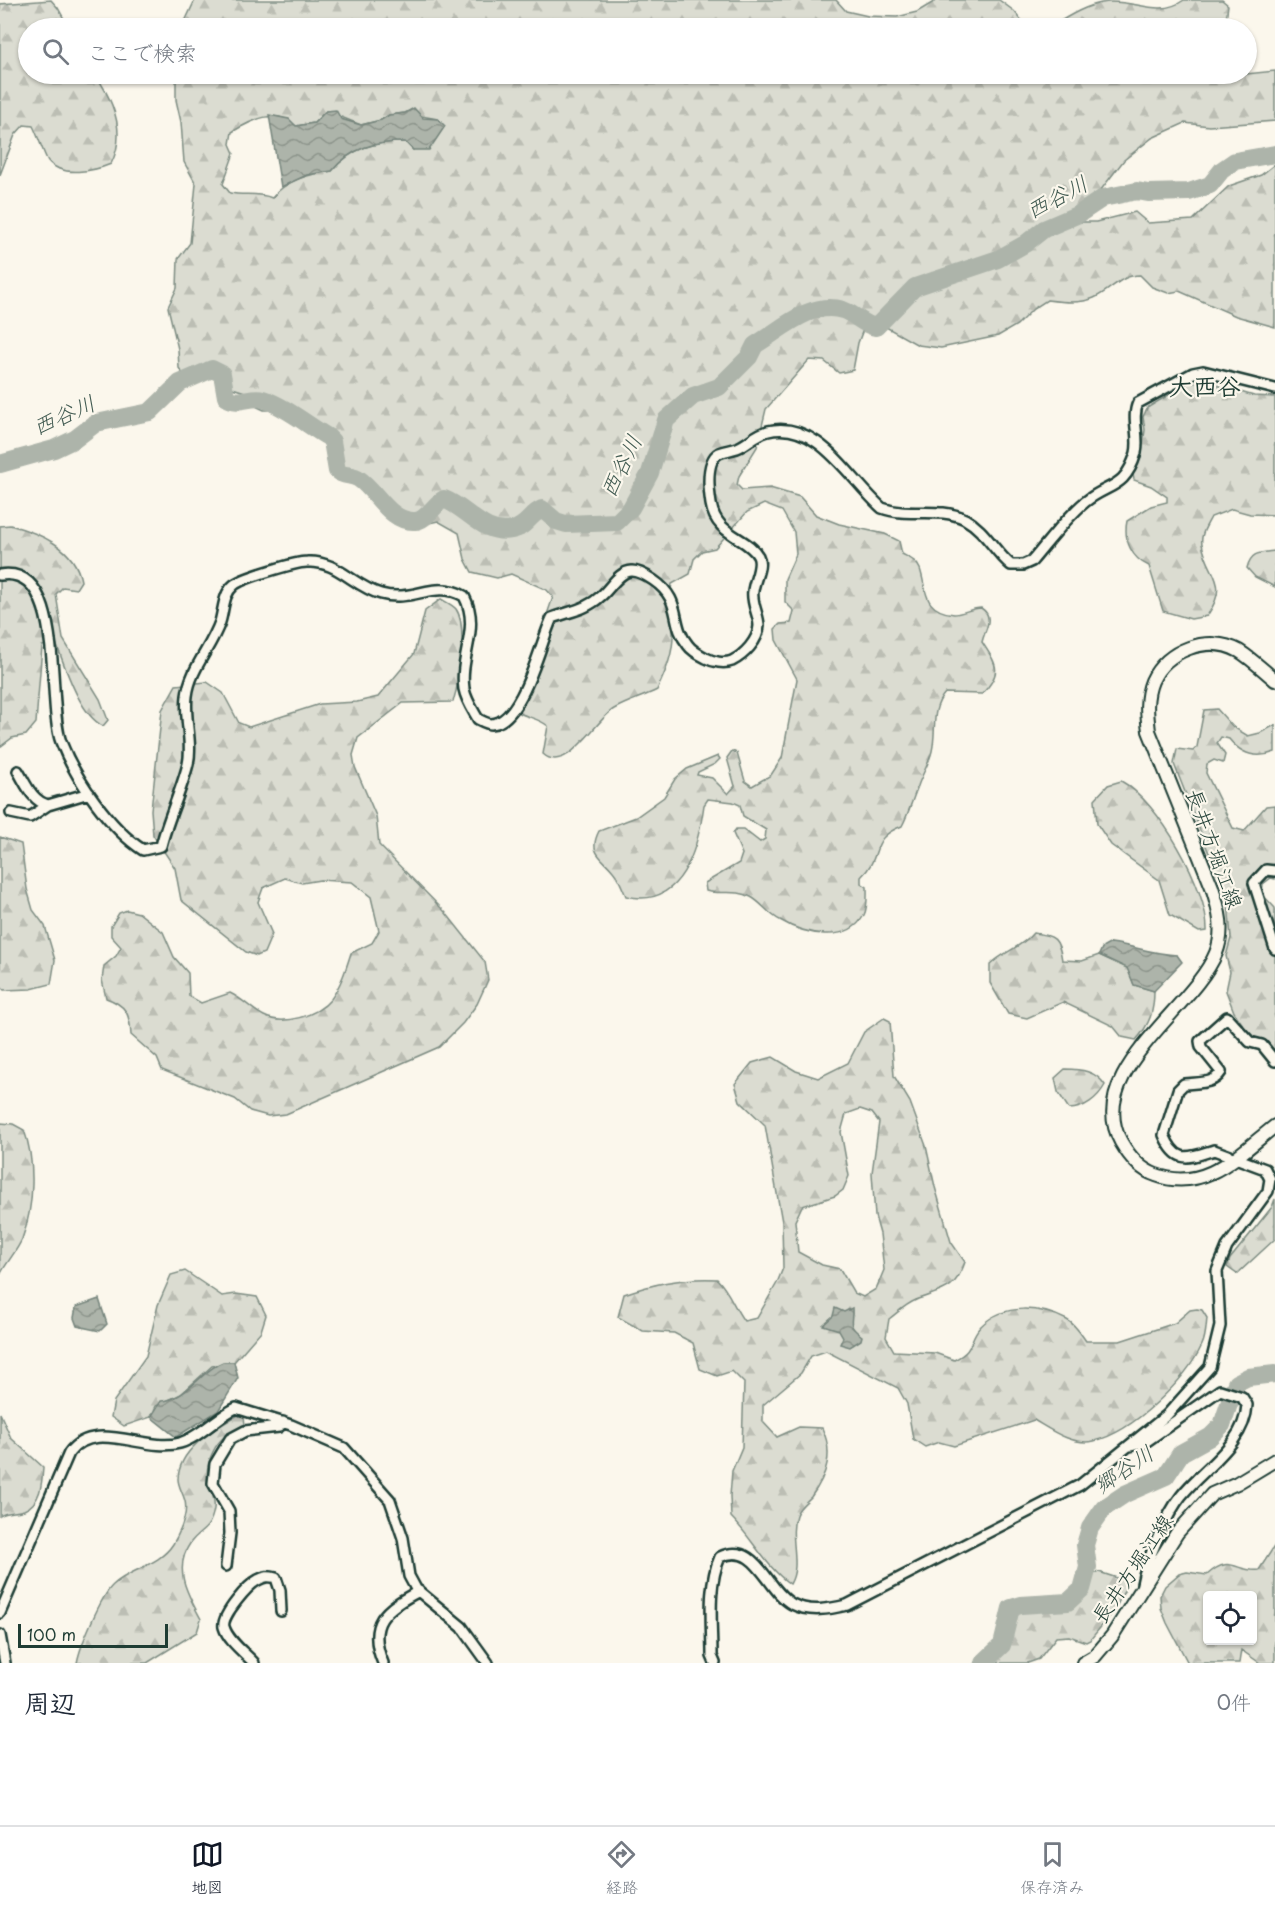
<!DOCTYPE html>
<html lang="ja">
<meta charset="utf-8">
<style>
:root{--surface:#fff;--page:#f6f6f7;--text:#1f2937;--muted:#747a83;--line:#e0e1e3;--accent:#111827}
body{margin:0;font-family:"Playpen Sans","Klee One",sans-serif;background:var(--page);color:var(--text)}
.controls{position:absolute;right:18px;bottom:18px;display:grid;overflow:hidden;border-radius:6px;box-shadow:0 2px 4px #0004}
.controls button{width:54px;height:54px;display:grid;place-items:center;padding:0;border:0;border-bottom:2px solid var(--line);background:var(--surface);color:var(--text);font:30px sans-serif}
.scale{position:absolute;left:18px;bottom:15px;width:150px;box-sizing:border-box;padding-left:6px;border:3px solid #1f3d34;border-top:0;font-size:16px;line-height:21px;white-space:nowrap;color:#1f3d34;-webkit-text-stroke:4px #fbf7ec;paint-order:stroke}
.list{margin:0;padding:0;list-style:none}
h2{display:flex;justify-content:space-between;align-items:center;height:78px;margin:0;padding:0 24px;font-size:26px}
h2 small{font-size:20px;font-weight:400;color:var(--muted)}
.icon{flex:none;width:33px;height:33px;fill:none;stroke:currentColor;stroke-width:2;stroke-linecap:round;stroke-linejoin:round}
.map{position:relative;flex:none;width:1275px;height:1663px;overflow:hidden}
.search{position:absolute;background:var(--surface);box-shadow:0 2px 4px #0004;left:18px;right:18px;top:18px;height:66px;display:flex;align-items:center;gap:15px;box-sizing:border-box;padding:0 21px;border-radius:33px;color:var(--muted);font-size:22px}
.sheet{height:162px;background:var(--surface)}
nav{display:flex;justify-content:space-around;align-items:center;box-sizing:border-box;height:84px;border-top:2px solid var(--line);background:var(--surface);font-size:16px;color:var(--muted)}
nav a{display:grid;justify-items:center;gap:3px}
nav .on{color:var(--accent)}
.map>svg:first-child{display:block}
.forest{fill:url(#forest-firs);stroke:#7d8c82;stroke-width:1.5;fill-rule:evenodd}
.water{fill:url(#water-waves);stroke:#74847b;stroke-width:1.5}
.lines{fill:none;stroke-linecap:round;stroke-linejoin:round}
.river{stroke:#adb4aa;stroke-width:18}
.street-casing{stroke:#1f3d34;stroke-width:14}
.secondary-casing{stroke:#1f3d34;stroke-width:16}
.street{stroke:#fbf7ec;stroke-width:9}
.secondary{stroke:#fbf7ec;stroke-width:12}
.labels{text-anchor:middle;stroke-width:4.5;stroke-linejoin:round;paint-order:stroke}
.street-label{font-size:21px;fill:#1f3d34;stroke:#fbf7ec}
.water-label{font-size:22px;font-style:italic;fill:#425b52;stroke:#fbf7ec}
.quarter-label{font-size:24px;font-weight:bold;fill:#1f3d34;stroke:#fbf7ec}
</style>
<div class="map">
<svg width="1275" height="1663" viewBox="0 0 1275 1663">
<defs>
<pattern id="forest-firs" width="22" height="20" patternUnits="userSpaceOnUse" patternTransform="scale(1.5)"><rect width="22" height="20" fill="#dbdcd1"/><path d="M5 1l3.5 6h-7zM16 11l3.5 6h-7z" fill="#bcbeb4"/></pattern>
<pattern id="water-waves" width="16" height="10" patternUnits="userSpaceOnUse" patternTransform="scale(1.5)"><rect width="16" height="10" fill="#adb4aa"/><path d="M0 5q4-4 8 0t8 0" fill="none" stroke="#8c948b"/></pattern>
</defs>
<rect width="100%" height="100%" fill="#fbf7ec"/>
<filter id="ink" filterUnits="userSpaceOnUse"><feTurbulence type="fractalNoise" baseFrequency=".0167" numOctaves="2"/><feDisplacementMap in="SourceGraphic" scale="12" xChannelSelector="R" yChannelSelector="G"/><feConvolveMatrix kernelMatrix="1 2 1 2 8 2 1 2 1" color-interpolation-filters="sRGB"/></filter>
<g filter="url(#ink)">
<path class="forest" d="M 51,0 L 58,8 L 69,28 L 28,28 L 28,74 L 95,74 C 113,100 127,133 111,164 C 94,171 62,178 48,161 C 45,158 37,133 33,126 L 24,125 L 15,135 L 0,175 L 0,4 Z
M 195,0 L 836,0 L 846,11 L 868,16 L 897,17 L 917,12 L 937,0 L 999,0 L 1014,11 L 1028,28 L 1034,28 L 182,28 Z
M 1184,0 L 1222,0 L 1228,5 L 1225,28 L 1049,28 C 1067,17 1087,4 1108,2 C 1136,0 1159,18 1184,0 Z
M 1275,71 L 1275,121 L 1209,126 L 1185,123 L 1152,138 L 1124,160 L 1076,222 L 1096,222 L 1135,212 L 1148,223 L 1193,220 L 1229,186 L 1261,175 L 1275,164 L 1275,327 L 1236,316 L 1179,291 L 1168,293 L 1152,287 L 1140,275 C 1120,275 1112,290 1094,298 C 1080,304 1063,302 1047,300 L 1033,309 L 1017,325 L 998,336 L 941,348 L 918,345 L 879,323 L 864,327 L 858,343 L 853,370 L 839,373 L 824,361 L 809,360 L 766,409 L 757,447 L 739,476 L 737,485 L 742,490 L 770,488 L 800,497 L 816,515 L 839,524 L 885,534 L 899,541 L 902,554 C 909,558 917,561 920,569 C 927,589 922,611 954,614 C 962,614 972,608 981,608 C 995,617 985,629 982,642 C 997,665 1003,672 982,694 L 945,693 C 930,710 937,730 932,751 C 929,764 922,774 918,786 C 912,800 909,813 902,826 C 868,839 884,855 861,877 L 861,883 L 867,887 C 867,895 868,908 864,915 C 848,945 803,934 780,920 C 769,915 762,903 751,897 C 737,889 721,895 706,891 L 705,883 L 739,863 L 742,854 L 733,833 L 736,829 L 743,829 L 760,842 L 765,839 L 766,830 L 743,816 L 740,805 L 733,802 L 708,799 L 704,805 C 698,848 682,910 626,896 C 622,887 619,878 613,871 C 601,856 588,853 599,831 L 636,817 L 664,797 L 675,779 L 687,769 L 718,756 L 720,759 L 715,764 L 698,772 L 697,775 L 712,778 L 728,794 L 735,786 L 727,758 L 732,751 L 737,753 L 745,781 L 752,786 L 771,775 L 782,758 L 797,679 L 776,640 L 775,629 L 780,624 L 791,623 L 794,611 L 785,602 L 785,579 L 796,554 L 794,532 L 782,511 L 764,504 L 747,512 L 715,548 L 702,551 L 694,559 L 690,574 L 672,584 C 667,601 673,613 673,631 C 674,652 666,671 657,690 C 643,697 628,701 614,709 C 596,719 567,776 543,754 L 548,726 C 536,716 521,718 511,706 L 536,647 L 553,597 L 547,590 L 511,574 L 497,578 L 472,572 L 465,559 L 459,533 L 438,521 L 416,526 L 387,514 L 341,470 L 323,443 L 317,426 L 289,410 L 264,410 L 253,405 L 245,392 L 226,386 L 210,371 L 186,379 L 179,368 L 178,349 L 168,307 L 177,288 L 178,259 L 190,243 L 196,184 L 184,162 L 181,122 L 176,100 L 176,74 L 1246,74 ZM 326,111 L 361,125 L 381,120 L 389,115 L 405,113 L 438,119 L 413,150 L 406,142 C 374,142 352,147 332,171 C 309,174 286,180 272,198 C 258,192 244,196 230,193 L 223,184 L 234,153 L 230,144 L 232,132 C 252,120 276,107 296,126 L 314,123 Z
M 1206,382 L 1254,396 L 1275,397 L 1275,515 L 1250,514 L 1232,509 L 1211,517 C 1207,525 1200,535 1202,544 C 1208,576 1231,581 1207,616 L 1191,619 L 1163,611 L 1149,566 C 1132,559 1123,540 1127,521 L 1151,506 L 1167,502 L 1167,497 L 1151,486 L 1134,480 L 1133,474 L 1141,458 L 1145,430 L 1143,417 L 1147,408 L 1188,383 Z
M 10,525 C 39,533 75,547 81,581 L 76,589 L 63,587 L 56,594 L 63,639 L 100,699 L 108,720 L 103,726 C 80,715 65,667 56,643 L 42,646 L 36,723 L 26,735 L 12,738 L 0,747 L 0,526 Z
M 1275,551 L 1275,587 L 1255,577 L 1247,568 C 1251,552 1259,553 1275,551 Z
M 441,599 C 446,602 453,605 456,609 C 468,626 459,683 453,702 L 403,703 L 358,738 L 353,755 L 355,767 L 376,816 L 379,845 L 446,913 L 485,962 L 488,980 L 477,1004 L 463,1023 L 439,1047 L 286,1114 L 268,1116 L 250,1111 L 235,1099 L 162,1070 L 157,1058 L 131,1035 C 130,1014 126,1005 106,998 L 102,980 L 104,966 L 116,956 L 121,947 L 111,936 L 111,926 L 119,913 L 127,910 L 139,913 L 163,932 L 174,957 L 188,973 L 189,996 L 201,1003 L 230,993 C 243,999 252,1010 264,1016 C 283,1026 317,1016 331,999 C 341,985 346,969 351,953 L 372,943 L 379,931 L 371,897 L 352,882 L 320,880 L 302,883 L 285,878 L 263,888 L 258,902 L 272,934 L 264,953 L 257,956 L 246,952 L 181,900 L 175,868 L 153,835 L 151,810 L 162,710 L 176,685 L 207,682 L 223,693 L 239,723 L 249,727 L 320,704 L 357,702 L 378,697 L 414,654 L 425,611 Z
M 1217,709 L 1233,727 L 1248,736 L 1260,733 L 1275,725 L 1275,752 C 1257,759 1241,754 1229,739 L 1221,737 L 1217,743 L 1225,755 L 1223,763 L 1214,760 L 1207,764 L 1206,773 L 1233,828 L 1244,831 L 1266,806 L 1275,805 L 1275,879 L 1271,878 L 1263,884 L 1262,894 L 1275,908 L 1275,1052 L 1268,1043 L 1252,1038 L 1234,1012 L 1226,991 L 1230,972 L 1226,956 L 1231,938 L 1228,902 L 1174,764 L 1177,749 L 1193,751 L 1197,747 L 1204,710 Z
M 1121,781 C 1158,801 1208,888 1207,931 L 1199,932 L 1170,915 L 1159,880 L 1111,845 L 1097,824 L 1095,799 L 1108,785 Z
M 0,837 L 21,844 L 27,889 L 33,910 L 45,926 L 55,960 L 51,984 L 31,989 L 4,990 L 0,986 Z
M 1033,933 C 1055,935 1059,939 1062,960 L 1082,961 L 1099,955 L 1128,968 L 1134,985 L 1154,991 C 1154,1011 1150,1024 1136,1040 L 1122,1037 L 1113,1026 L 1063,1002 L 1027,1018 L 1008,1014 L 990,983 L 990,965 C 1004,951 1021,948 1033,933 Z
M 884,1018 L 890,1021 L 894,1076 L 910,1102 L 926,1146 L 935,1187 L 951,1242 L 965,1262 C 955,1292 941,1290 916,1300 C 906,1304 897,1313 889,1319 L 886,1337 L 894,1351 L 935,1353 L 954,1360 C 977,1349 967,1340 981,1326 C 1004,1303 1040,1306 1067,1320 C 1075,1324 1081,1334 1086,1341 L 1120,1341 L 1175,1323 L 1190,1310 L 1197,1309 L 1202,1310 L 1207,1318 C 1206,1327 1206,1337 1202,1345 C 1186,1380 1133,1432 1094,1441 C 1073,1446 1051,1430 1034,1420 L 954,1446 L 939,1442 L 925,1447 L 913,1439 L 907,1404 L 898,1388 L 826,1351 L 811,1356 L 801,1373 L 763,1405 L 763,1422 L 777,1437 L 799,1427 L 822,1428 C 834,1453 827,1475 811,1497 C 806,1502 798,1508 796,1515 C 788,1537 802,1564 790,1584 C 766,1567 752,1538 731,1517 L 730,1496 L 732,1471 L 742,1447 L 744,1383 L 732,1371 L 717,1376 L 700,1369 L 693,1343 L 674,1333 L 643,1331 L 618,1317 L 624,1294 C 655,1283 684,1277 717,1279 C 730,1292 733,1306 744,1321 L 757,1318 L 777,1283 L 783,1268 L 782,1222 L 765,1125 L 740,1101 L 735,1084 L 752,1063 L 773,1057 L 796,1071 L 818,1078 L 848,1063 L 864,1032 ZM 860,1109 L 872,1113 L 879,1122 L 872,1173 L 875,1216 L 880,1234 L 884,1270 L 876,1289 L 863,1297 L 854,1293 L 840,1269 L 822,1265 L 798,1252 L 795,1221 L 802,1206 L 835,1196 L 843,1190 L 849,1176 L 841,1132 L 846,1114 Z
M 1065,1069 C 1081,1069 1096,1071 1105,1085 C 1098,1098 1084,1109 1069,1109 L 1058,1092 L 1055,1078 Z
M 0,1123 L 13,1124 L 24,1130 C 36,1162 34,1207 22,1239 C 17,1251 6,1263 0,1275 Z
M 1275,1199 L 1275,1239 L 1237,1274 L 1227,1267 L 1230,1259 L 1272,1207 Z
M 185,1271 L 222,1296 L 236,1294 L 257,1297 L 266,1315 L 261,1331 L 234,1362 L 212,1366 L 181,1394 L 156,1406 L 151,1417 L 124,1426 L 111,1417 L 114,1401 L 146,1356 L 158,1305 L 171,1275 Z
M 0,1413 L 11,1438 L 43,1467 C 42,1483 41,1503 24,1510 C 16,1513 7,1511 0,1516 Z
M 238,1415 L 244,1417 L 245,1425 C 238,1429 227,1434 221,1440 C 213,1448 205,1467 208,1478 C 209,1489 216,1497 214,1509 C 210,1531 201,1529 191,1542 C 172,1569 188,1595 201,1619 L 197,1632 L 147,1663 L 77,1663 C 80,1646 101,1596 113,1585 C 131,1568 159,1566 173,1544 C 180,1532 188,1514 185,1501 C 183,1493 178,1486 178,1479 C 179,1448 215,1429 238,1415 Z
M 1275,1545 L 1275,1663 L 1260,1663 L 1241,1650 L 1239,1663 L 1188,1663 L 1167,1623 L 1161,1608 L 1160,1596 L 1165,1586 L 1179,1574 L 1187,1572 L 1207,1575 C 1231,1553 1236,1573 1259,1570 ZM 1208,1596 L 1252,1596 L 1252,1640 L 1208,1640 Z
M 1099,1572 L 1123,1580 L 1127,1585 L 1114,1611 L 1090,1640 L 1086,1642 L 1069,1636 L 1056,1637 L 1039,1659 L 1028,1663 L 985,1663 L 1003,1646 L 1013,1610 L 1068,1604 L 1084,1590 L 1093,1574 Z"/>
<path class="water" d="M 414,108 L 423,118 L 438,119 L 445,126 L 429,150 L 413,150 L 405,142 C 374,142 352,147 332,171 L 307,175 L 281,187 L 269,115 L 289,119 L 296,126 L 314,123 L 326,111 L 336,110 L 341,119 L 361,125 L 381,120 L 389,115 L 405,113 Z
M 1111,943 C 1134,946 1152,954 1177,955 L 1182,962 L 1154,991 L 1134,985 L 1127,968 L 1099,955 L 1102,948 Z
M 99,1299 L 107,1324 L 100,1331 L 77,1326 L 74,1318 L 76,1307 Z
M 835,1308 L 844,1312 L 852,1308 C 853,1324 846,1324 862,1336 L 861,1340 L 850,1347 L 840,1344 L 843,1337 L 839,1330 L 823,1325 L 833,1316 Z
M 223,1362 L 234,1362 L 238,1378 L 218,1411 L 176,1437 L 151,1417 L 161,1401 C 187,1400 201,1370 223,1362 Z"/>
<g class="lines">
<path class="river" d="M 0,464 L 54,449 L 75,439 L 96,423 L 150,412 L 180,383 L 212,369 L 222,374 L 226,397 C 239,406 250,395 263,399 C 283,405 309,426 328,437 L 332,441 L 337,471 C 344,477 352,474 359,479 C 376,490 390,523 415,521 C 426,521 435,503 444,499 C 468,508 483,536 512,530 C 527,527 531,513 542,509 L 556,521 L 566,524 L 617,522 L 631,508 L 650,473 L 666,420 L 693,396 L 719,387 L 749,357 L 755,345 C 780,331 809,300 843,310 C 855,314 863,325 876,327 L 915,287 L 998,259 L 1025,244 L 1044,229 L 1079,214 L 1103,198 L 1137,191 L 1148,193 L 1189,192 L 1210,185 L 1222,170 L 1235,161 L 1275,154
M 983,1663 L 1002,1645 L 1011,1608 L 1021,1605 L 1068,1602 L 1082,1589 L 1088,1567 L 1085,1545 L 1090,1528 L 1104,1508 L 1125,1494 L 1166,1476 L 1181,1453 L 1210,1437 L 1222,1425 L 1236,1383 L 1248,1377 L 1275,1374"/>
<g class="street-casing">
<path id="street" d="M 0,575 C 67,564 46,703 61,742 C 75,778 110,829 143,850 L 161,846 C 168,818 181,792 188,764 C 193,743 184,718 187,696 C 190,669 211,648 220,622 C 224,609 223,594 234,585 C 242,578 296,562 307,562 C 337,560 354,587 381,594 C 414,603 434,579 464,596 C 481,628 459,656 464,689 C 466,700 473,710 478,719 C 482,721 487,724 491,724 C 523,723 541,640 552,618 C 570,611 586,610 601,596 C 610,589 619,571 632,571 C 639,571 647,576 653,580 C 684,601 669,622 688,645 C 692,651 700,655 706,658 C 713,662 724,664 732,661 C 744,655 758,641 759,626 C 759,615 751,603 753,591 C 754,580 763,566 758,556 C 748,537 716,536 711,504 C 709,491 705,461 719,453 C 724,451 731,450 737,448 C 748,444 755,434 768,431 C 818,419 850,480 882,508 C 908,518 939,506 965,519 C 985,530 994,551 1011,565 L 1023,565 L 1032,561 C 1049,541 1065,519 1085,502 C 1108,483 1125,490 1136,453 C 1140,436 1131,418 1138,403 L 1193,373 L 1203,371 L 1275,389
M 18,771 C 26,784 32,801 48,805 L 89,793
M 11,813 L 30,817 L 48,805
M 1275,871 L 1266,870 L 1254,883 L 1275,949
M 1130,1446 L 1144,1443 L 1220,1390 L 1242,1397 L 1247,1405 C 1245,1444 1203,1468 1181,1496 C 1166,1515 1146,1562 1142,1584
M 226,1566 L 230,1533 L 229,1511 L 213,1483 L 215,1464 L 230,1439 L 245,1431 L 279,1427 L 283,1422
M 0,1613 L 69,1453 C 94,1418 146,1453 180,1443 C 200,1437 217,1417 236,1408 L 291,1425 L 344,1448 L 390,1500 L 403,1538 L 409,1576 L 416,1589 L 462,1627 L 488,1663
M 0,1635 L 5,1663
M 254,1663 C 245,1653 228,1641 224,1627 C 221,1616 248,1585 258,1580 C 265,1576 269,1576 276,1578 L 280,1590 L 281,1611
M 383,1663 C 366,1623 385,1609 419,1591
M 715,1663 L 712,1656 C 712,1625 707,1586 720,1557 C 757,1540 766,1590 792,1604 C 810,1613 830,1609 847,1605 L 1080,1485 L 1167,1415 L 1210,1367 L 1220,1326 L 1217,1271 L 1227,1247 L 1268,1191 L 1270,1179 L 1265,1169 L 1214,1150 C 1188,1158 1177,1165 1164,1135 L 1178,1090 L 1184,1084 C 1198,1082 1213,1085 1221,1072 L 1201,1047 L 1200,1041 L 1227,1017 L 1250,1042 L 1262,1045 L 1275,1061"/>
</g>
<g class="secondary-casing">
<path id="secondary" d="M 1275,680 C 1263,670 1252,659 1239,651 C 1208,634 1166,650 1152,681 C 1145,698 1147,714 1149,731 L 1212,887 C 1219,909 1225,931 1216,953 C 1193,1009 1083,1074 1121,1142 C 1129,1156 1141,1170 1156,1175 C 1205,1193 1239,1154 1275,1126
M 1083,1663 L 1095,1656 L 1112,1636 L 1177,1533 L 1212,1494 L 1237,1483 L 1275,1460"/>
</g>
<use href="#street" class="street"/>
<use href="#secondary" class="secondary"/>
</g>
</g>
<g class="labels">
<g class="street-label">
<text transform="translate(1214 849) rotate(70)" y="7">長井方堀江線</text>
<text transform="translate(1133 1569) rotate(-56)" y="7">長井方堀江線</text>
</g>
<g class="water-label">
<text transform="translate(1057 197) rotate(-28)" y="8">西谷川</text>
<text transform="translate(64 415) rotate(-24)" y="8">西谷川</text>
<text transform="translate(621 466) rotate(-64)" y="8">西谷川</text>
<text transform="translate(1124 1469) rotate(-34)" y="8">郷谷川</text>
</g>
<g class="quarter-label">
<text x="1205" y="395">大西谷</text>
</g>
</g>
</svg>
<div class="controls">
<button><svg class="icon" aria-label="locate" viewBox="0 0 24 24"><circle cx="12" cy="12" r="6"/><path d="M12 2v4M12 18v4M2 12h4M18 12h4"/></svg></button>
</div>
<div class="scale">100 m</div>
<div class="search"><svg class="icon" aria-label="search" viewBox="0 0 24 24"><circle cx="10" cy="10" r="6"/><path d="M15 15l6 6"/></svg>ここで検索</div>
</div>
<section class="sheet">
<h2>周辺<small>0件</small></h2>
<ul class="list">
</ul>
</section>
<nav>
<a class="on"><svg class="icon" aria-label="map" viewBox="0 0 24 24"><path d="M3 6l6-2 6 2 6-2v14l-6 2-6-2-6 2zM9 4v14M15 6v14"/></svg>地図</a>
<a><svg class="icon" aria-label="directions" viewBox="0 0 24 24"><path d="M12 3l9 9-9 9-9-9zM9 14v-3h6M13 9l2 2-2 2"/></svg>経路</a>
<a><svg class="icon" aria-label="saved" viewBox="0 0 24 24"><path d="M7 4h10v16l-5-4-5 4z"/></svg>保存済み</a>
</nav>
